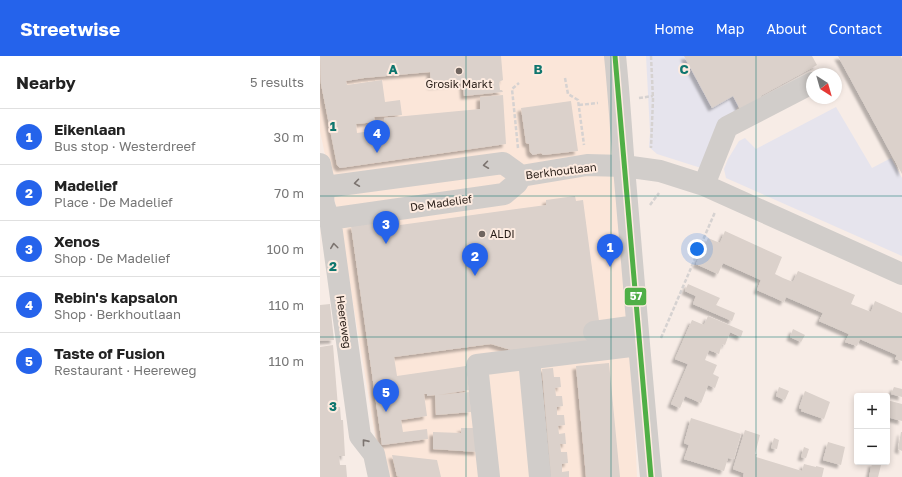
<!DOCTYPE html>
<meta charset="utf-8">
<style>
:root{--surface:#fff;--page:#f6f6f6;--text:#222;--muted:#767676;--line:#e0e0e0;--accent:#2563eb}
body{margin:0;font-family:"Golos Text",sans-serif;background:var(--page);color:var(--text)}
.controls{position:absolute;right:12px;bottom:12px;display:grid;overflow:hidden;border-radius:4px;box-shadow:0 2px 6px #0003}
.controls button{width:36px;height:36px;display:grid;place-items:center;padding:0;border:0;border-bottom:1px solid var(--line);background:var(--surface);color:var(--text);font:20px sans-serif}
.compass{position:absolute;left:486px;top:12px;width:36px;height:36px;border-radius:50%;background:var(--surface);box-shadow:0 2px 6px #0003;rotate:143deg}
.you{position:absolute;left:377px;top:193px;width:14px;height:14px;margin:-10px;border:3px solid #fff;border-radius:50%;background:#1a73e8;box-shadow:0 0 0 6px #1a73e833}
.badge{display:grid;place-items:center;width:26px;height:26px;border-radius:50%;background:var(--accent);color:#fff;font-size:13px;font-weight:700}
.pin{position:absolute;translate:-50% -33px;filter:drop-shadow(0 1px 2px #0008)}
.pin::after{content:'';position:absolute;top:21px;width:14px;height:12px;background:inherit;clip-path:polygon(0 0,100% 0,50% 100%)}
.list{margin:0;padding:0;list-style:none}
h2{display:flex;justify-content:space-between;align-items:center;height:52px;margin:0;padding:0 16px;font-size:17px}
h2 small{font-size:13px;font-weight:400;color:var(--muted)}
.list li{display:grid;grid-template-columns:26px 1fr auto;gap:12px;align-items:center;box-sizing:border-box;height:56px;padding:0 16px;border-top:1px solid var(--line)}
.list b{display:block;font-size:15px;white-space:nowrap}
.list p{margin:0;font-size:13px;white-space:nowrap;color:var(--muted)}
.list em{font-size:13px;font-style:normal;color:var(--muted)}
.map{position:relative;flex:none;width:582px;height:421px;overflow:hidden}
header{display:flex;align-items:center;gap:24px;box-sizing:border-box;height:56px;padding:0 20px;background:var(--accent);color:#fff}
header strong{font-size:19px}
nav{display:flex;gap:22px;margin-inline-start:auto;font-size:14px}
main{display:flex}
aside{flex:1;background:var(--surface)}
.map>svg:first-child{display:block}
.built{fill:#fbe6d9}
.green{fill:#e6e4ed}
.building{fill:#dbd1cb;filter:url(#shadow)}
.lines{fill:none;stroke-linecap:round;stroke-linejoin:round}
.path{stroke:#d6d2d1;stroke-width:2.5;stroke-dasharray:4 2;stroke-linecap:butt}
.minor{stroke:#d1cdca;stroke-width:22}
.bus-1-casing{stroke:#fdebe0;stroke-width:8}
.bus-1{stroke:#50af46;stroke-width:5}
.oneway{stroke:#7c7470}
.grid{fill:none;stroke:#0f766e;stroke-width:1;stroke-opacity:0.55}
.poi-dot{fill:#70655f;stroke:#fdebe0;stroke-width:1.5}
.labels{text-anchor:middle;stroke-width:4;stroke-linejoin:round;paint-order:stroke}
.poi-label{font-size:11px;fill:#271c16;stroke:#fdebe0}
.street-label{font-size:11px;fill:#271c16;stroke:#fdebe0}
.grid-label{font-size:13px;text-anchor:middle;font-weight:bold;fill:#0f766e;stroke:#fdebe0;stroke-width:4;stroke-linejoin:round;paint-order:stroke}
.line-badge{stroke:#fdebe0;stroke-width:1.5}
.badge-label{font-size:11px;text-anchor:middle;font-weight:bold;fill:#fff}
</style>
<header>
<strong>Streetwise</strong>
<nav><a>Home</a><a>Map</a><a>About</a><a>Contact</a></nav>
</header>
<main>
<aside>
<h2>Nearby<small>5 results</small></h2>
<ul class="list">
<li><span class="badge">1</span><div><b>Eikenlaan</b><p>Bus stop · Westerdreef</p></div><em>30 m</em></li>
<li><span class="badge">2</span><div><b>Madelief</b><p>Place · De Madelief</p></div><em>70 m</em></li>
<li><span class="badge">3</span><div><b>Xenos</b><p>Shop · De Madelief</p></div><em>100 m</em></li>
<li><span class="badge">4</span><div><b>Rebin's kapsalon</b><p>Shop · Berkhoutlaan</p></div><em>110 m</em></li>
<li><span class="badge">5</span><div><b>Taste of Fusion</b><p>Restaurant · Heereweg</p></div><em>110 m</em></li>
</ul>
</aside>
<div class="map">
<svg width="582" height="421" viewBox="0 0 582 421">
<defs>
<filter id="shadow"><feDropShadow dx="-3.5" dy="3.5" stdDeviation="1" flood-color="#0004"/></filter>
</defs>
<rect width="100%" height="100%" fill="#f7ece6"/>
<path class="built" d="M 0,0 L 298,0 L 317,421 L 66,421 L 57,391 L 21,175 L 0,75 Z"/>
<path class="green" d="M 326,0 L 365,0 L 410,32 L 419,49 L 381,112 L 337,98 L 329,91 L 330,76 Z
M 516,51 L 552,112 L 571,102 L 582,122 L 582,200 L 406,122 L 404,113 L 408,103 L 419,85 L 425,82 L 436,93 Z"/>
<path class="building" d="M 0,0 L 181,0 L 183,24 L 179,26 L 180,34 L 182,34 L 183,36 L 144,40 L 143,27 L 111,30 L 110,16 L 44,22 L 26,25 L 27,29 L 62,24 L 65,46 L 80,44 L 82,59 L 54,61 L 55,66 L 36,68 L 37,77 L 65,73 L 64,62 L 160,53 L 160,41 L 183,39 L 186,88 L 20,112 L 17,109 L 1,28 Z
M 364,0 L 492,0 L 497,9 L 440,40 L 442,43 L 421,55 L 413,40 L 392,52 Z
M 518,0 L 581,0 L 582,3 L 582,118 Z
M 251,45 L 258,95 L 223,99 L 221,97 L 213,99 L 210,96 L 209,88 L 206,87 L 201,52 Z
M 255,140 L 256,145 L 263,144 L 279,265 L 275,287 L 191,294 L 171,288 L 74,301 L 77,320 L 146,310 L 149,334 L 118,339 L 150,336 L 151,356 L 116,359 L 115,339 L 107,340 L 107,338 L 104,338 L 107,360 L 81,364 L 83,376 L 107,373 L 108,383 L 62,389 L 31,170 L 80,163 L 80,169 L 226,149 L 226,144 Z
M 405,175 L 462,201 L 455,218 L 463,222 L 473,226 L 478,215 L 535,239 L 531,248 L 551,256 L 555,245 L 582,257 L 582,305 L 575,303 L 577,299 L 540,283 L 537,290 L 525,286 L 529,278 L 499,265 L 503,257 L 466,241 L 464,246 L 437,234 L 441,224 L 403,207 L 398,218 L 376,208 L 388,182 L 400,187 Z
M 368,228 L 400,242 L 396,249 L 415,257 L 412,265 L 373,248 L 376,240 L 365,235 Z
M 10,248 L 14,284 L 0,285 L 0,249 Z
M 388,260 L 423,275 L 421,281 L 410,276 L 405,289 L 402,288 L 399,298 L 389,294 L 385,304 L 397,309 L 393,318 L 399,321 L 395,332 L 388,329 L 381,347 L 365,340 L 360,352 L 351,348 L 368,308 L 355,303 L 372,264 L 384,269 Z
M 473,273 L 485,279 L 481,286 L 470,281 Z
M 13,289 L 18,351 L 20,351 L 21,364 L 23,364 L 25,400 L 19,400 L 20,409 L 26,409 L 27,421 L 0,421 L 0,291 Z
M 289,307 L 300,421 L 266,421 L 256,310 Z
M 233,312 L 234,321 L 240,321 L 241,331 L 235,332 L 236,340 L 242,340 L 243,350 L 237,351 L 237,359 L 244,359 L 245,369 L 238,370 L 239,378 L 245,377 L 246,388 L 240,388 L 241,396 L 247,396 L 248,407 L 242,408 L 242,416 L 249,415 L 249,421 L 231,421 L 222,313 Z
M 459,331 L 469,335 L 465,344 L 456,340 Z
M 574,331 L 582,333 L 582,341 L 571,338 Z
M 485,335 L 510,346 L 504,363 L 481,355 L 482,353 L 479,352 Z
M 567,344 L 582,348 L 582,365 L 567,361 Z
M 371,362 L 421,378 L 414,403 L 408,402 L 404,415 L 364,403 L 369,389 L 364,387 Z
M 141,372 L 155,372 L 158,396 L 113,393 L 113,376 L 141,377 Z
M 425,374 L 440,379 L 435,398 L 437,398 L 436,401 L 482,415 L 484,408 L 496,411 L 496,410 L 504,412 L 502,421 L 423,421 L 424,417 L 413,413 Z
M 581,376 L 582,376 L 582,395 L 578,393 Z
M 454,382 L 459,384 L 457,393 L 451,392 Z
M 508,386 L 525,391 L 521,409 L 503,404 Z
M 484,391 L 489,393 L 486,402 L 481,401 Z
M 72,399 L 117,404 L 121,421 L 80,421 L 77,420 Z
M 552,407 L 561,409 L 558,421 L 549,421 Z"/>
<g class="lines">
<path class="path" d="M 331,0 L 333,43 L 331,92
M 245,22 L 248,38 L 258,44 L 264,89
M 319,42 L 333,40
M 259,49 L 278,47
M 198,92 L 192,33 L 199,27
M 330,149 L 339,137
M 341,282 L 395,156"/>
<path class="minor" d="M 295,0 C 299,37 301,75 304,112 C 313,215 321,318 331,421
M 0,108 L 5,131 C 0,149 7,153 11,169 L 40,380 L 54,398 L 59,421
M 384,129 L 407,71 L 492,27
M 5,131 L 183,107 L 201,120 L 267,109 L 304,110 L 340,115 L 384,129 L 582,218
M 9,163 L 184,138 L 197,127 L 201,120
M 274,276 L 317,270
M 209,303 L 220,421
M 169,421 L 157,309 L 319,289"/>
<g class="bus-1-casing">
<path id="bus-1" d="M 295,0 L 331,421"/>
</g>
<use href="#bus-1" class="bus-1"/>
</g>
<defs><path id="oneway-chevron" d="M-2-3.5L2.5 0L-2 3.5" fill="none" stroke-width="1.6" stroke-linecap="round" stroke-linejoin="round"/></defs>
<g class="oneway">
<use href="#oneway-chevron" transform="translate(166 109) rotate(172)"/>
<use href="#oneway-chevron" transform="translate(37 127) rotate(172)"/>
<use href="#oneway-chevron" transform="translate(14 190) rotate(-97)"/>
<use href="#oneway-chevron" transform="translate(45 386) rotate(-129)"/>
</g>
<path class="grid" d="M 146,0 L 146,421M 291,0 L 291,421M 436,0 L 436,421M 0,140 L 582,140M 0,281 L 582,281"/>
<g class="poi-dot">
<circle cx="139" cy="15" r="4"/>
<circle cx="162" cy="178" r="4"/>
</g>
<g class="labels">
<g class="poi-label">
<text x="139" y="32">Grosik Markt</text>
<text x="170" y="182" text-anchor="start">ALDI</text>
</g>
<g class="street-label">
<text transform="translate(241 115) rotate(-7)" y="4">Berkhoutlaan</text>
<text transform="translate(121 147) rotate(-8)" y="4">De Madelief</text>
<text transform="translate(24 266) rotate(82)" y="4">Heereweg</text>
</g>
</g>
<g class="grid-label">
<text x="73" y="18">A</text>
<text x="218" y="18">B</text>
<text x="364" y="18">C</text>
<text x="13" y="75">1</text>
<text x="13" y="215">2</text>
<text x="13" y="355">3</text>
</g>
<rect class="line-badge" x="304" y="231" width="23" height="19" rx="4" fill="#50af46"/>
<g class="badge-label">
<text x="316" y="244">57</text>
</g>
</svg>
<div class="controls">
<button>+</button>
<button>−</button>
</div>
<svg class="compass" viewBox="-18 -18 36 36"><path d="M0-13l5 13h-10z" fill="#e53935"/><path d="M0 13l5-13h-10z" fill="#767676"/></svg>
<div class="you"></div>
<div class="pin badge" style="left:290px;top:211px">1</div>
<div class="pin badge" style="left:155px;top:220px">2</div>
<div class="pin badge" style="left:66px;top:188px">3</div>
<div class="pin badge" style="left:57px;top:97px">4</div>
<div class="pin badge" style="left:66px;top:356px">5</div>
</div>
</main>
